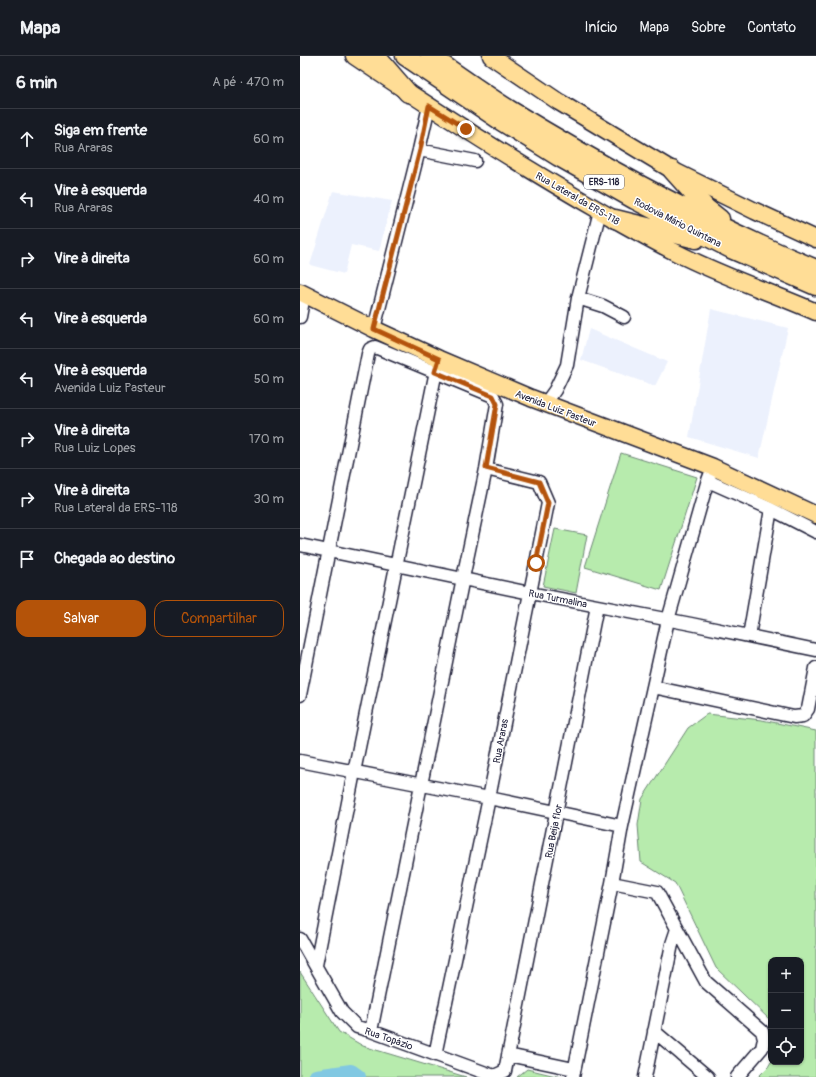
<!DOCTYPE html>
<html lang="pt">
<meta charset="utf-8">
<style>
:root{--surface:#171b24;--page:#20242c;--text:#f1f3f6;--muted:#9ea1a6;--line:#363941;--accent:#b45309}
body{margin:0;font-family:Pangolin,sans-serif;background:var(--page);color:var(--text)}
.controls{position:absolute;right:12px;bottom:12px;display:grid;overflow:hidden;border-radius:8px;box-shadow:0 1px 3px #0004}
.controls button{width:36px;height:36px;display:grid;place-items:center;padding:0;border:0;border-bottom:1px solid var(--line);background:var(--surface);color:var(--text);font:20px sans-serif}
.stop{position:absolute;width:12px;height:12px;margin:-9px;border:3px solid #b45309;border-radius:50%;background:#fff}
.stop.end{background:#b45309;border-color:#fff;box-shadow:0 1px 4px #0008}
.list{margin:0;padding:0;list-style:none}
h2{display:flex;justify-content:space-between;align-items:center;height:52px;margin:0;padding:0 16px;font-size:17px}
h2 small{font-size:13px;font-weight:400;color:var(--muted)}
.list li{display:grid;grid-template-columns:26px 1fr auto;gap:12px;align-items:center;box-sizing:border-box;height:60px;padding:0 16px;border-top:1px solid var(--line)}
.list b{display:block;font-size:15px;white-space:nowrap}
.list p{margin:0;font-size:13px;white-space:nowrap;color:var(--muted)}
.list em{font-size:13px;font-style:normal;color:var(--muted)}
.actions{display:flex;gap:8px;padding:12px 16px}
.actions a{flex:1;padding:9px 0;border:1px solid var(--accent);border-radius:12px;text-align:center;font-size:14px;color:var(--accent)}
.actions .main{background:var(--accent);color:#fff}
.icon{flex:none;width:22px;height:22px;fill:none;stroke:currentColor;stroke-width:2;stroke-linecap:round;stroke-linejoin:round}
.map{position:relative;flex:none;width:516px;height:1021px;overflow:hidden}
header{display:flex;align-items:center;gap:24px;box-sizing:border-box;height:56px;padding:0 20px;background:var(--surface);border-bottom:1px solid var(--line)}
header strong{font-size:19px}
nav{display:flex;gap:22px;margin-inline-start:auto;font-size:14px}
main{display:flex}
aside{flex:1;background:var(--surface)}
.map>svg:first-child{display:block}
.built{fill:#ecf1fd}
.green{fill:#b7ebad;stroke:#6c8674}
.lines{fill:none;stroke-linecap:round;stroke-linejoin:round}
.river{stroke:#81c8e2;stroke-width:16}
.minor-casing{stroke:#22223b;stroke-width:15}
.major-casing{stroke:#22223b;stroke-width:19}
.highway-casing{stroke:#22223b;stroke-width:21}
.minor{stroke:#fff;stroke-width:12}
.major{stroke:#ffdd96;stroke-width:16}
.highway{stroke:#ffdd96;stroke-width:18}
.route{stroke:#b45309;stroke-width:5}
.labels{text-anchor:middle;stroke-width:3;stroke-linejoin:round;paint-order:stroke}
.shield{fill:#fff;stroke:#646476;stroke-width:1}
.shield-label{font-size:9px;font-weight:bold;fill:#22223b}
.street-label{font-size:10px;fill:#22223b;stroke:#fff}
</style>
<header>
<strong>Mapa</strong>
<nav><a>Início</a><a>Mapa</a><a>Sobre</a><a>Contato</a></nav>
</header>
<main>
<aside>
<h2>6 min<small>A pé · 470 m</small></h2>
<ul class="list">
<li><svg class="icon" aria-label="ahead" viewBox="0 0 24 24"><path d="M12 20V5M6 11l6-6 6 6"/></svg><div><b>Siga em frente</b><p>Rua Araras</p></div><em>60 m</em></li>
<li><svg class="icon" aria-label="left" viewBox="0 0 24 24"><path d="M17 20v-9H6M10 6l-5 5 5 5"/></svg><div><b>Vire à esquerda</b><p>Rua Araras</p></div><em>40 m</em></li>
<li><svg class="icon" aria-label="right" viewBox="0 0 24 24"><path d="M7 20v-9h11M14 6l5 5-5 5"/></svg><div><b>Vire à direita</b></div><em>60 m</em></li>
<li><svg class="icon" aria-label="left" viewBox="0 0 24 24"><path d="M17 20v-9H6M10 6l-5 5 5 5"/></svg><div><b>Vire à esquerda</b></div><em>60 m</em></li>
<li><svg class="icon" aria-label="left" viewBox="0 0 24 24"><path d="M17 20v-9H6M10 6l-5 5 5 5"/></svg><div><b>Vire à esquerda</b><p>Avenida Luiz Pasteur</p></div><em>50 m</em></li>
<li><svg class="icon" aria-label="right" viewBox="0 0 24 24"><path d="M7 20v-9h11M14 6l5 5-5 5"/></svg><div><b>Vire à direita</b><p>Rua Luiz Lopes</p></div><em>170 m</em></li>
<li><svg class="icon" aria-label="right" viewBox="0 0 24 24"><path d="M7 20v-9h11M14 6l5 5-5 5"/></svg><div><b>Vire à direita</b><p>Rua Lateral da ERS-118</p></div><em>30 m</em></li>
<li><svg class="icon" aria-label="arrive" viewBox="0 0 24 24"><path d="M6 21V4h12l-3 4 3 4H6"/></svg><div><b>Chegada ao destino</b></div></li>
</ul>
<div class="actions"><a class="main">Salvar</a><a>Compartilhar</a></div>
</aside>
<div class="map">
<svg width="516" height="1021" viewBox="0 0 516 1021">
<rect width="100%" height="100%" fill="#fff"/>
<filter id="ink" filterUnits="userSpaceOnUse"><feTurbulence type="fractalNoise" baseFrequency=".025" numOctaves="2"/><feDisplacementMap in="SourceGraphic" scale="8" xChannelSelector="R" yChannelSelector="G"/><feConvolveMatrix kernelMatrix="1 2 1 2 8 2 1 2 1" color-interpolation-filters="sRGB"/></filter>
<g filter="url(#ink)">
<path class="built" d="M 33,135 L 92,145 L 79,195 L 51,189 L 44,218 L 10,209 Z
M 411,253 L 488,272 L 459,402 L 389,381 Z
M 289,273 L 367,306 L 355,330 L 281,304 Z"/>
<path class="green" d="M 321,397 L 397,421 L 361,534 L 285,511 Z
M 255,473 L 287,479 L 276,537 L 243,530 Z
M 407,658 L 462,664 L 516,675 L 516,1021 L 458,1021 L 468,1011 L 471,1006 L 501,1006 L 501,904 L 471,904 L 471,965 L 416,912 L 375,827 L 341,806 L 338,769 L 342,743 L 388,672 Z
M 0,916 L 39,976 L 63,990 L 166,1021 L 0,1021 Z
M 227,1013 L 260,1021 L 217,1021 Z"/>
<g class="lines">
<path class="river" d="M 16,1021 L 51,1016 L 58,1021"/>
<g class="minor-casing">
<path id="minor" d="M 119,94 L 175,105
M 278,242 L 303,250 L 324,261
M 0,261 L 4,239
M 74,273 L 119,94 L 129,50
M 245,348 L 255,334 L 267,309 L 278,242 L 300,155
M 408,425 L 471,453 L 516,476
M 0,489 L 230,537 L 391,568 L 516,594
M 449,580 L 471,453
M 353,631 L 494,661 L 503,660 L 508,653 L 516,612
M 0,639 L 68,298 L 70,293 L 75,291 L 193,340 L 197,348 L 186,413 L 163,522 L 71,975
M 0,705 L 189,742 L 322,770
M 312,827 L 357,836 L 406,926 L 462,975 L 464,983 L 462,992 L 437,1021
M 0,883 L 42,956 L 57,971 L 71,975 L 194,1020 L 205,1015 L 297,550
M 16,909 L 54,716 L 137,310
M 354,975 L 408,1021
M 135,999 L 189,742 L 248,447 L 239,426 L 186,413
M 208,999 L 274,1013
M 273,1021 L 312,827 L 322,770 L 368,564 L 407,427 L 413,411
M 345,1021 L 372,888 L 377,873"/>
</g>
<g class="major-casing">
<path id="major" d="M 54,0 C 134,54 216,107 300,155 C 325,169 351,184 377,197 C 422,220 470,236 516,256
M 191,0 L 259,46 L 372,114 L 455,155 L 516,183
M 0,236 L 74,273 L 139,303 L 231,342 L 413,411 L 516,459"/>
</g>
<g class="highway-casing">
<path id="highway" d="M 76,0 L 108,37
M 105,0 L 201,65 L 259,101 L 335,144 L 431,193 L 516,230
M 130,0 C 157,18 183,37 210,54 C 308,114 410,169 516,213
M 372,114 L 406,152 L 420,163
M 315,163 L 396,183"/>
</g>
<use href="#minor" class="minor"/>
<use href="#major" class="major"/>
<use href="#highway" class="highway"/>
</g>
</g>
<g class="lines" filter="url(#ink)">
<path class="route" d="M 166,73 L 129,50 L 120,94 L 74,273 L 139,303 L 135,316 L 193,340 L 197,348 L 186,412 L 239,426 L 248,447 L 236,507"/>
</g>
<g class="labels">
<rect class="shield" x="284" y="119" width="40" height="14" rx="3"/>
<g class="shield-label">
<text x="304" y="129">ERS-118</text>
</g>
<g class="street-label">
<text transform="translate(278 142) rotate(30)" y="4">Rua Lateral da ERS-118</text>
<text transform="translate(378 166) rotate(27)" y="4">Rodovia Mário Quintana</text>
<text transform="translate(256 352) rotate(21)" y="4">Avenida Luiz Pasteur</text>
<text transform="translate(258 542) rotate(11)" y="4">Rua Turmalina</text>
<text transform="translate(200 685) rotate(-79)" y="4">Rua Araras</text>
<text transform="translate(253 775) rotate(-79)" y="4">Rua Beija flor</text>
<text transform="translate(89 982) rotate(19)" y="4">Rua Topázio</text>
</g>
</g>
</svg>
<div class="controls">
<button>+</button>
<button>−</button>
<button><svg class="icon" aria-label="locate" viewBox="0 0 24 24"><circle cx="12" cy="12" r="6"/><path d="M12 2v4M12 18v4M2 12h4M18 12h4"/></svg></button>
</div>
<div class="stop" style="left:236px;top:507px"></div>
<div class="stop end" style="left:166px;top:73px"></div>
</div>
</main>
